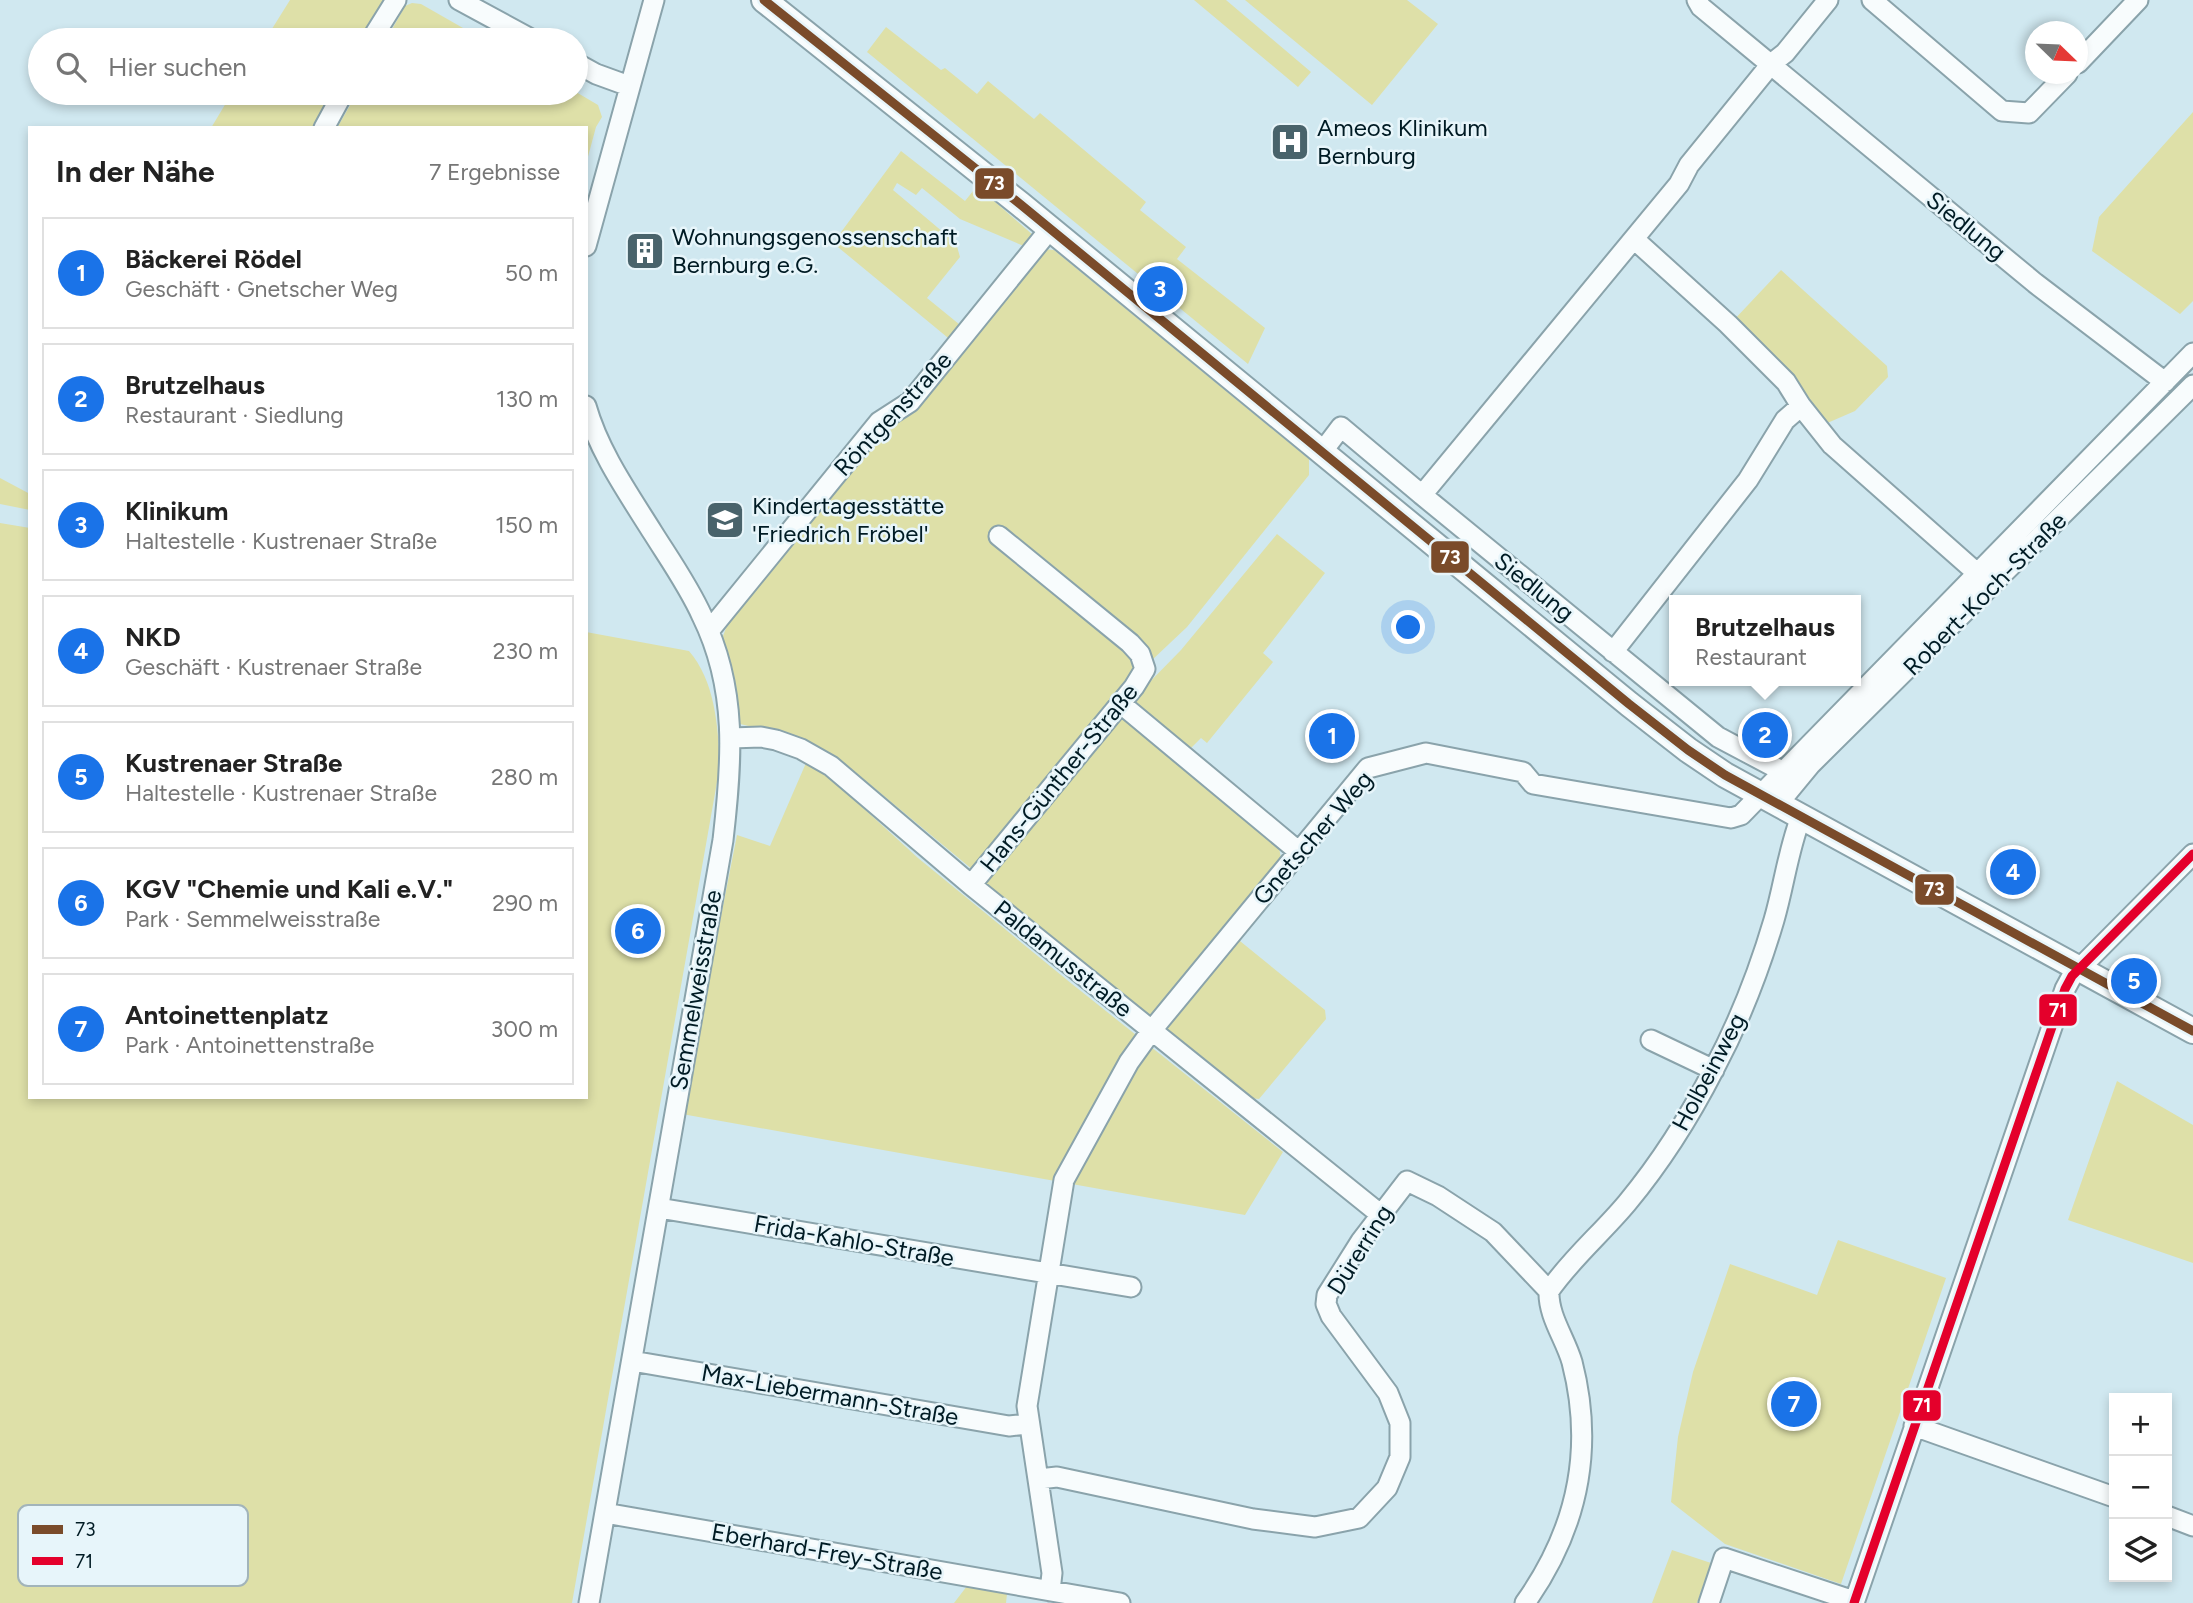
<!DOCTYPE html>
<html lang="de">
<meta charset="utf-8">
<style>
:root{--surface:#fff;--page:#f6f6f6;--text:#222;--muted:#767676;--line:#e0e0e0;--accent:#1a73e8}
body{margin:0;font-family:Figtree,sans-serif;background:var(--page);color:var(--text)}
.controls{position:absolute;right:21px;bottom:21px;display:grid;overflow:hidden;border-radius:0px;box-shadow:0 4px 10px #0003}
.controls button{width:63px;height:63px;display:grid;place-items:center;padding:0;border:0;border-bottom:2px solid var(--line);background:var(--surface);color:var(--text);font:35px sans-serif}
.compass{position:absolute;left:2025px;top:21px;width:63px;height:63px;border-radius:50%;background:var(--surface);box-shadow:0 4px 10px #0003;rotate:113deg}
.you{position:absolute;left:1409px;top:628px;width:24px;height:24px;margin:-18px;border:5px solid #fff;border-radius:50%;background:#1a73e8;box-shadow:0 0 0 10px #1a73e833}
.badge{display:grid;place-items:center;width:46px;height:46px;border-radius:50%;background:var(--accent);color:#fff;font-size:23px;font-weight:700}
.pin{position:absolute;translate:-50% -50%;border:4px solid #fff;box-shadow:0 2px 7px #0006}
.popup{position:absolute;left:1669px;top:595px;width:192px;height:91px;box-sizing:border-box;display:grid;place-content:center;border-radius:0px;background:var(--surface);filter:drop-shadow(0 2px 5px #0005);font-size:23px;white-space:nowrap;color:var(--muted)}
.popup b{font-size:26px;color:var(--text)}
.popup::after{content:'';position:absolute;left:50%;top:100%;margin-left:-14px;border:14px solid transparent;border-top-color:var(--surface)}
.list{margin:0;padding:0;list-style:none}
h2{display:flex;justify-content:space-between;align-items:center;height:91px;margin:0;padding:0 28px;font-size:30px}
h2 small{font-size:23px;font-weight:400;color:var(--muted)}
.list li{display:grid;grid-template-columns:46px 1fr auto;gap:21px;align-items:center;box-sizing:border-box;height:112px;margin:0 14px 14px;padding:0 14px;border:2px solid var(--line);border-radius:0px}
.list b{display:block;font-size:26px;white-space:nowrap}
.list p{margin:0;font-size:23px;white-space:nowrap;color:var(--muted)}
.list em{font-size:23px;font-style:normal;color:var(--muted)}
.icon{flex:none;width:38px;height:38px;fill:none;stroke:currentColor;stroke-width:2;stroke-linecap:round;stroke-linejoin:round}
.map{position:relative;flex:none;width:2193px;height:1603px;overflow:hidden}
.search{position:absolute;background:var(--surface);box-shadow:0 4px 10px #0003;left:28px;top:28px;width:560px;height:77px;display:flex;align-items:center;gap:18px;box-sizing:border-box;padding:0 24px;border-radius:38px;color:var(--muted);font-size:26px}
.panel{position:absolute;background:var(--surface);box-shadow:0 4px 10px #0003;left:28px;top:126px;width:560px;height:973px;border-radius:0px}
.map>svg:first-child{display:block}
.green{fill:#dee0a8}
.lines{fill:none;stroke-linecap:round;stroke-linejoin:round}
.minor-casing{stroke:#8aa3ab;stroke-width:23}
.tertiary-casing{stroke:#8aa3ab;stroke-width:28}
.minor{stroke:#f8fcfd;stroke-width:19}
.tertiary{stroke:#f8fcfd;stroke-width:24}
.bus-1-casing{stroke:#e7f5fa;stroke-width:14}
.bus-2-casing{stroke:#e7f5fa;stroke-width:14}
.bus-1{stroke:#7a4b2a;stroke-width:9}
.bus-2{stroke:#e4002b;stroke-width:9}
.labels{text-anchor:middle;stroke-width:5;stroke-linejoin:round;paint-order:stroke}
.poi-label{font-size:24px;fill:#001b24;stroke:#e7f5fa;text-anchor:start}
.street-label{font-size:24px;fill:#001b24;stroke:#e7f5fa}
.key{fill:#e7f5fa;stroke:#a2b4ba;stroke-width:2}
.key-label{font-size:19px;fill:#001b24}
.line-badge{stroke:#e7f5fa;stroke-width:2.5}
.badge-label{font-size:19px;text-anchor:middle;font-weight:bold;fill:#fff}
</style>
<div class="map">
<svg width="2193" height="1603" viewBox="0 0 2193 1603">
<rect width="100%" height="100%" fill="#d0e8f0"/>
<path class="green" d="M 290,0 L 391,0 L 369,40 L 265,40 Z
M 1194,0 L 1226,0 L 1311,72 L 1298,87 Z
M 1245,0 L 1407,0 L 1438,24 L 1372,105 Z
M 412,3 L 421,4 L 484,40 L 386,40 L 405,6 Z
M 886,27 L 941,70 L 945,68 L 977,94 L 988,81 L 1034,119 L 1040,113 L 1146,202 L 1140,210 L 1186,247 L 1177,259 L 1265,328 L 1248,364 L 867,52 Z
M 576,92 L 598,105 L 602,117 L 596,127 L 586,164 L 586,128 L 337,128 L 357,93 Z
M 232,93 L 340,93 L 321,128 L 211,128 Z
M 2193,112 L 2193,301 L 2180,314 L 2092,251 L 2099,217 Z
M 901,151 L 965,201 L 977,186 L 1033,235 L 1026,247 L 960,219 L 922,188 L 916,195 L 897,183 L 893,190 L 956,243 L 960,257 L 927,298 L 965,329 L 953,342 L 833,243 Z
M 1043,249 L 1054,250 L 1309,459 L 1309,475 L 1187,627 L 1133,678 L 973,870 L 843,762 L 788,735 L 740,724 L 723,636 L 731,615 L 874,435 Z
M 1781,270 L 1887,366 L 1888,377 L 1855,411 L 1825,424 L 1801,386 L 1732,322 Z
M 0,478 L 30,494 L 30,510 L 0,504 Z
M 0,523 L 30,528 L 30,1097 L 586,1097 L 586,632 L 689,651 C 715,681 718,726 720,765 L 572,1603 L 0,1603 Z
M 1277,534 L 1325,573 L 1263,653 L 1273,662 L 1207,743 L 1201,738 L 1189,750 L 1133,704 L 1134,698 L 1181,650 Z
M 1118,720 L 1125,720 L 1133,725 L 1279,847 L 1281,859 L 1154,1017 L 1145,1016 L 981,884 Z
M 806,763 L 827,775 L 918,858 L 1072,984 L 1283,1152 L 1245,1215 L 682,1114 L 737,835 L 770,846 Z
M 1235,937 L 1325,1010 L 1326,1019 L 1259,1099 L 1250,1098 L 1166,1030 L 1166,1023 Z
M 2117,1081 L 2193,1125 L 2193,1263 L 2068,1220 Z
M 1838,1240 L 1946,1278 L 1841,1584 L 1725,1544 L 1671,1502 L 1678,1437 L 1693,1372 L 1730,1264 L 1817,1295 Z
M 1672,1550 L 1711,1563 L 1697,1603 L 1652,1603 Z
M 967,1586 L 1007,1594 L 1006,1603 L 954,1603 Z"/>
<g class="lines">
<g class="minor-casing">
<path id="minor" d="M 459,0 L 533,40
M 1697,0 L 1701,7 L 2035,283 L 2165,382
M 1872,0 L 2002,111 L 2029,113 L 2067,74
M 371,40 L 396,0
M 576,63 L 596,74 L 629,86
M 2078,63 L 2138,0
M 324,128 L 343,93
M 1634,239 L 1728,324 L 1786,382 L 1801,406
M 586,246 L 654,0
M 586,406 C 599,452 628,493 653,533 C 670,560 689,587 702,616 C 738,689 732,762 723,840 L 589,1603
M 1322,452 L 1341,427 L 1422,495 L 1679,184 L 1689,165 L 1771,64 L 1785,53 L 1828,0
M 1422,495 L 1718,737 L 1793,777
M 709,631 L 879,422 L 910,402 L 1050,229
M 1613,652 L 1748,480 L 1785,420 L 1801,406 L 1832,445 L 1977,573
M 1120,703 L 1298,851
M 731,738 L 761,737 L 776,740 L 801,749 L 831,766 L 971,885 L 1380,1214
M 1778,804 L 1811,764 L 2193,385
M 971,885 L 1134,687 L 1145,669 L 1140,654 L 1130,643 L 999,536
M 1651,1040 L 1714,1070
M 659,1208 L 1131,1287
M 1549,1291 C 1571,1259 1602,1233 1627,1203 C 1661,1162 1690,1116 1714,1069 C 1739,1022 1759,971 1774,920 C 1784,886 1788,850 1801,817
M 632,1361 L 1009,1426 L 1028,1424
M 1914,1426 L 2114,1497
M 1039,1479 L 1057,1477 L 1253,1519 L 1315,1527 L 1359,1518 L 1387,1488 L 1400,1457 L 1400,1423 L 1388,1393 L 1331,1316 L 1326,1304 L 1327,1295 L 1361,1241 L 1407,1181 L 1438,1196 L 1493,1232 L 1549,1291 C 1548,1316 1565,1338 1572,1362 C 1595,1451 1577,1530 1525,1603
M 605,1513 L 1120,1603
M 2167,1516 L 2193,1526
M 1050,1591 L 1052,1573 L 1027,1406 L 1064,1180 L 1129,1062 L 1152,1030 L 1368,768 L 1426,753 L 1523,772 L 1533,784 L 1731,818 L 1741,815 L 2193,353
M 1709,1603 L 1724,1558 L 1854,1601
M 1854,1603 L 2065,989 L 2072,976 L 2193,854"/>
</g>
<g class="tertiary-casing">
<path id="tertiary" d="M 764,0 L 1020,204 L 1629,704 L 1688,750 L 1725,775 L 2193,1031"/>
</g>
<use href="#minor" class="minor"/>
<use href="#tertiary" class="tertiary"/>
<g class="bus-1-casing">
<path id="bus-1" d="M 764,0 L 1020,204 L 1629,704 L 1688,750 L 1725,775 L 2193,1031"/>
</g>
<g class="bus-2-casing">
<path id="bus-2" d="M 1854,1603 L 2065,989 L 2072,976 L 2193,854"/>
</g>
<use href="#bus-1" class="bus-1"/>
<use href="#bus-2" class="bus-2"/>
</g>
<defs>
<g id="hospital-square" transform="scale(2.0125)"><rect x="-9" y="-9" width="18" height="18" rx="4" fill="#49636b" stroke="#e7f5fa"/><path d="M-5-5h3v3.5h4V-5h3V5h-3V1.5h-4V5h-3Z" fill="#fff"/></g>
<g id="building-square" transform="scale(2.0125)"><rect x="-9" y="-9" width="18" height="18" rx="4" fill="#49636b" stroke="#e7f5fa"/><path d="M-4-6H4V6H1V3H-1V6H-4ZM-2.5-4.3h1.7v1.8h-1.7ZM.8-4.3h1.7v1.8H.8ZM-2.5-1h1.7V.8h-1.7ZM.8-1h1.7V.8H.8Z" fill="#fff"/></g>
<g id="school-square" transform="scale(2.0125)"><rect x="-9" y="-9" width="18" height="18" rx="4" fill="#49636b" stroke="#e7f5fa"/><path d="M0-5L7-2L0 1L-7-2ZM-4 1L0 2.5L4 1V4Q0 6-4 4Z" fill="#fff"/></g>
</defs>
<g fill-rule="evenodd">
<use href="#hospital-square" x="1290" y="142"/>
<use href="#building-square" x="645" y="251"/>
<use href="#school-square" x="725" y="520"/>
</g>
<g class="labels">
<g class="poi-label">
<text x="1317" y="136">Ameos Klinikum<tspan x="1317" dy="28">Bernburg</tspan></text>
<text x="672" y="245">Wohnungsgenossenschaft<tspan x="672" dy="28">Bernburg e.G.</tspan></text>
<text x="752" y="514">Kindertagesstätte<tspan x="752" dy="28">'Friedrich Fröbel'</tspan></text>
</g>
<g class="street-label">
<text transform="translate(1966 226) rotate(39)" y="8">Siedlung</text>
<text transform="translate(893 414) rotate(-47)" y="8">Röntgenstraße</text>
<text transform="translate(1534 587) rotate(39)" y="8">Siedlung</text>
<text transform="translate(1985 594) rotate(-45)" y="8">Robert-Koch-Straße</text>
<text transform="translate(1059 778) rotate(-51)" y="8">Hans-Günther-Straße</text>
<text transform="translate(1313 838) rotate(-49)" y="8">Gnetscher Weg</text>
<text transform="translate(1063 959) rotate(39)" y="8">Paldamusstraße</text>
<text transform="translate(696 990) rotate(-80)" y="8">Semmelweisstraße</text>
<text transform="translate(1709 1072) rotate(-62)" y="8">Holbeinweg</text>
<text transform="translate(854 1241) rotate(10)" y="8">Frida-Kahlo-Straße</text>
<text transform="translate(1360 1250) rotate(-58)" y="8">Dürerring</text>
<text transform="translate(830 1395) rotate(10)" y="8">Max-Liebermann-Straße</text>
<text transform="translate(827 1552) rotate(10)" y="8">Eberhard-Frey-Straße</text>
</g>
</g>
<rect x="18" y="1505" width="230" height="81" rx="10" class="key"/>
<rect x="32" y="1525" width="31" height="9" fill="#7a4b2a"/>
<rect x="32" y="1557" width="31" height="8" fill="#e4002b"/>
<g class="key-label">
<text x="75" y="1536">73</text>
<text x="75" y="1568">71</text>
</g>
<g class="line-badge">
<rect x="974" y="167" width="41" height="33" rx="7" fill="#7a4b2a"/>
<rect x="1430" y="540" width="40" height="34" rx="7" fill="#7a4b2a"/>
<rect x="1914" y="873" width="41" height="33" rx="7" fill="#7a4b2a"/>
<rect x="2038" y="993" width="40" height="34" rx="7" fill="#e4002b"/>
<rect x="1902" y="1389" width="40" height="33" rx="7" fill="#e4002b"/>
</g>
<g class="badge-label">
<text x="994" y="190">73</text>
<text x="1450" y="564">73</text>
<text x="1934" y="896">73</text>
<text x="2058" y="1017">71</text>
<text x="1922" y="1412">71</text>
</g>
</svg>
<div class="controls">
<button>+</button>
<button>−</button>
<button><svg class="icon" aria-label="layers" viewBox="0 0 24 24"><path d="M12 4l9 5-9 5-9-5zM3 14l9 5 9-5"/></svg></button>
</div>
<svg class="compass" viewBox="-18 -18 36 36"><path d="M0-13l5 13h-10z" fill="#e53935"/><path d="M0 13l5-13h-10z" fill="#767676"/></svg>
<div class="you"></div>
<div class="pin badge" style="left:1332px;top:736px">1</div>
<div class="pin badge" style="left:1765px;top:735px">2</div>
<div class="popup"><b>Brutzelhaus</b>Restaurant</div>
<div class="pin badge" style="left:1160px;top:289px">3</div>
<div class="pin badge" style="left:2013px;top:872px">4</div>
<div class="pin badge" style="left:2134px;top:981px">5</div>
<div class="pin badge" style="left:638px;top:931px">6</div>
<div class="pin badge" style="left:1794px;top:1404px">7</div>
<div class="search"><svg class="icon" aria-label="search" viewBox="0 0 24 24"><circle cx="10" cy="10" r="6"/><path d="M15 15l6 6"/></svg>Hier suchen</div>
<section class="panel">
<h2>In der Nähe<small>7 Ergebnisse</small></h2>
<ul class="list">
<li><span class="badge">1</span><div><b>Bäckerei Rödel</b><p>Geschäft · Gnetscher Weg</p></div><em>50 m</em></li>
<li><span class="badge">2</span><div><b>Brutzelhaus</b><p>Restaurant · Siedlung</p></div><em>130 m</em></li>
<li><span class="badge">3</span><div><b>Klinikum</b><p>Haltestelle · Kustrenaer Straße</p></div><em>150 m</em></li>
<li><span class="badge">4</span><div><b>NKD</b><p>Geschäft · Kustrenaer Straße</p></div><em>230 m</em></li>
<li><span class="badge">5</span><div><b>Kustrenaer Straße</b><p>Haltestelle · Kustrenaer Straße</p></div><em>280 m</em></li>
<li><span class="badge">6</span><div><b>KGV &quot;Chemie und Kali e.V.&quot;</b><p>Park · Semmelweisstraße</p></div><em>290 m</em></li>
<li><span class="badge">7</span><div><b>Antoinettenplatz</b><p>Park · Antoinettenstraße</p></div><em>300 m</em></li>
</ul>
</section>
</div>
